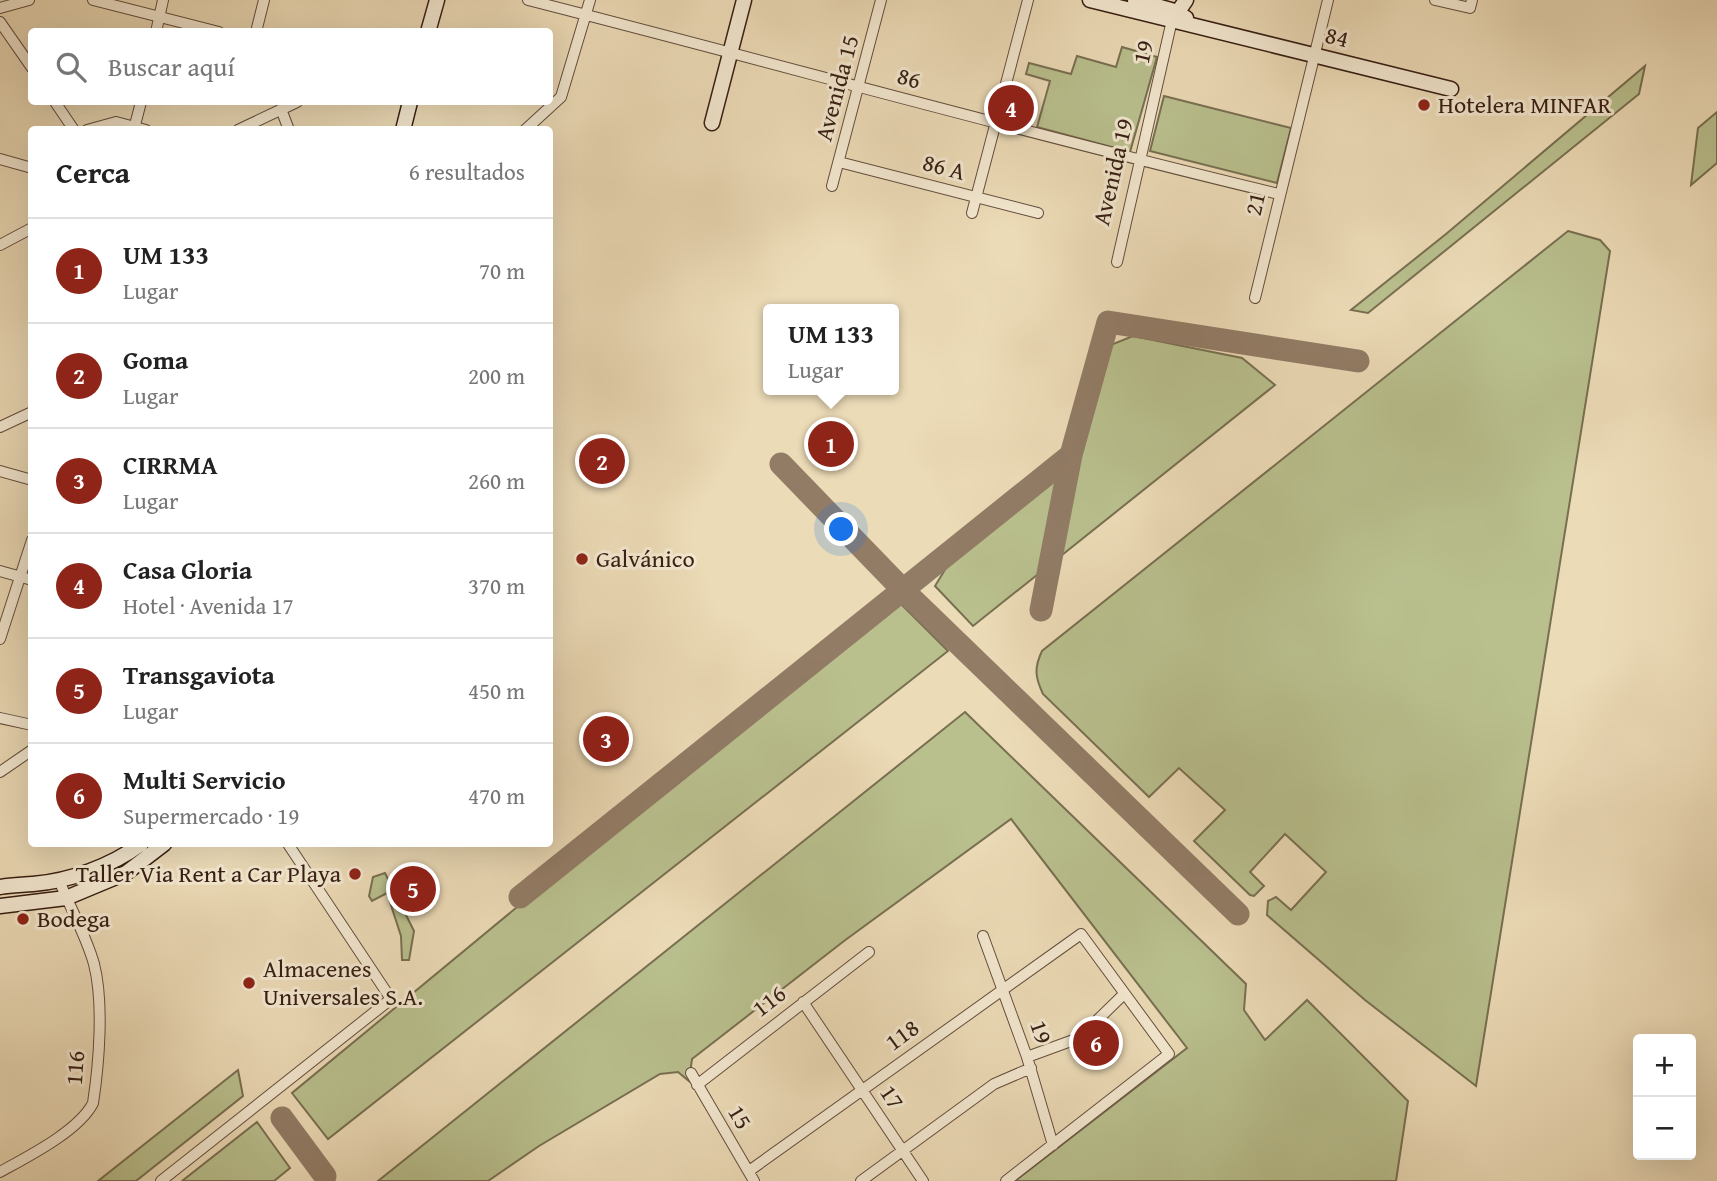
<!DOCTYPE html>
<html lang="es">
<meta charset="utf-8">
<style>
:root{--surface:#fff;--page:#f6f6f6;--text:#222;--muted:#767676;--line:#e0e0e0;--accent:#8f2418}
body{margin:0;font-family:"Gentium Book Plus",serif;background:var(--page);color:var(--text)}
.controls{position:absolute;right:21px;bottom:21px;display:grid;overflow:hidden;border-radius:7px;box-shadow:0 7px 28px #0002}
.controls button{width:63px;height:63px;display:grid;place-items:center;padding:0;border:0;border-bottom:2px solid var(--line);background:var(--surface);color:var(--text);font:35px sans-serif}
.you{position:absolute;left:842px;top:530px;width:24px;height:24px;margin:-18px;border:5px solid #fff;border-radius:50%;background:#1a73e8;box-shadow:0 0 0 10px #1a73e833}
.badge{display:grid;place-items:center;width:46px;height:46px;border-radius:50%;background:var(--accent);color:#fff;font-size:23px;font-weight:700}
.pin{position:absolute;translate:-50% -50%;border:4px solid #fff;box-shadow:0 2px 7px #0006}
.popup{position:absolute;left:763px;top:304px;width:136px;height:91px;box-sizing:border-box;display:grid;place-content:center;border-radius:7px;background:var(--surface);filter:drop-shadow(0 2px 5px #0005);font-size:23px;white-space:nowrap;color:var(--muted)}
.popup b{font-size:26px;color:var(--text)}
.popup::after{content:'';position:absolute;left:50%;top:100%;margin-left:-14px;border:14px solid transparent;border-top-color:var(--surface)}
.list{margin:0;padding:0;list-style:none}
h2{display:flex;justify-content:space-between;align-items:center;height:91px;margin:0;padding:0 28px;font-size:30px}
h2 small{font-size:23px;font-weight:400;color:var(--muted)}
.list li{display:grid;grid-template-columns:46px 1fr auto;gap:21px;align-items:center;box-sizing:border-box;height:105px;padding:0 28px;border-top:2px solid var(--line)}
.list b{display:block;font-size:26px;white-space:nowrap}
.list p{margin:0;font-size:23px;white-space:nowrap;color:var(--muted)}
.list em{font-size:23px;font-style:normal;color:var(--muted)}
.icon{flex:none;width:38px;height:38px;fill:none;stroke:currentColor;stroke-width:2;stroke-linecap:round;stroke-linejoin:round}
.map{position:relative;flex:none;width:1717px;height:1181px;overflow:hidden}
.search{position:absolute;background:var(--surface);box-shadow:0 7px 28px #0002;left:28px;top:28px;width:525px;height:77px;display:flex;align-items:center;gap:18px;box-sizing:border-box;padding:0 24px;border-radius:7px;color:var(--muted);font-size:26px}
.panel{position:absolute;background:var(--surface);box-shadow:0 7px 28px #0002;left:28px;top:126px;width:525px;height:721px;border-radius:7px}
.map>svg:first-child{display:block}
.green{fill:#b9c08e;stroke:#786f51;stroke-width:2}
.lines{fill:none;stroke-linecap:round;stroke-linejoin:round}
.taxiway{stroke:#927c66;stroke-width:23}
.street-casing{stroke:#644d3d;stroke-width:12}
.secondary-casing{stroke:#371e14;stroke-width:17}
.street{stroke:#f3e8d0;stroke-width:10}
.secondary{stroke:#f3e8d0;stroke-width:14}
.poi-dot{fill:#8f2418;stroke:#f3e8d0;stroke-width:2.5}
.labels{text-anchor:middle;stroke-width:6;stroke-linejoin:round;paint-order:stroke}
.street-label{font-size:24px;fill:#371e14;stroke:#f3e8d0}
.poi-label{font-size:24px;fill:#371e14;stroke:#f3e8d0;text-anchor:start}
</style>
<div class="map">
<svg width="1717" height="1181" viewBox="0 0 1717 1181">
<rect width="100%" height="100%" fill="#ecdbb7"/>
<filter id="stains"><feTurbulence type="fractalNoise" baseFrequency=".00286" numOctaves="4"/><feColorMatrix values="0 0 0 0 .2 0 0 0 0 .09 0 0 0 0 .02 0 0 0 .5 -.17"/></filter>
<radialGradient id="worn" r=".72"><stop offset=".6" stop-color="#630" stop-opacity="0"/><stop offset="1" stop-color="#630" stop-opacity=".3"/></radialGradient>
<path class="green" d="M 1122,47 L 1157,57 L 1130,152 L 1037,127 L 1050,81 L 1026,74 L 1029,63 L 1071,74 L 1077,56 L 1116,67 Z
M 1645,66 L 1639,94 L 1368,313 L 1351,310 L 1446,234 Z
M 1164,96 L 1291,128 L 1277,183 L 1150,151 Z
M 1717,112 L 1717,163 L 1691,185 L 1698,128 Z
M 1568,231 L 1600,240 L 1610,251 L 1476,1086 L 1365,1000 L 1267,915 L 1268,901 L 1276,897 L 1291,910 L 1326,872 L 1285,834 L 1250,872 L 1264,886 L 1254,896 L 1250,895 L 1194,841 L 1225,810 L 1179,768 L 1149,797 L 1043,694 C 1035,677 1034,668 1042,651 Z
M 1133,336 L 1242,358 L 1275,385 L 973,626 L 935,586 L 949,563 L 1083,450 L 1106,353 L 1113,344 Z
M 900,603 L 948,651 L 328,1139 L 292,1093 L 637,808 Z
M 965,712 L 1246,984 L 1244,1010 L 1265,1040 L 1307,1000 L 1408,1101 L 1396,1181 L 1015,1181 L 1187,1048 L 1011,819 L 844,941 L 692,1059 L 689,1081 L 678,1072 L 660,1074 L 539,1146 L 488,1181 L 378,1181 Z
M 385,873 L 414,931 L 409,960 L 402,960 L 401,936 L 387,893 L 372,901 L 369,896 L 373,877 Z
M 238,1070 L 243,1096 L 136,1181 L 98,1181 Z
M 257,1122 L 290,1168 L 274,1181 L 182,1181 Z"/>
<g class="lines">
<path class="taxiway" d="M 781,464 L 904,591 L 1238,914
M 1041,610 L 1071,455 L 1108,322 L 1358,361
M 520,897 L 1071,455
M 282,1118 L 325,1176"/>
<g class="street-casing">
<path id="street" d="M 93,0 L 219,32
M 528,0 C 779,64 1027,134 1279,194
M 1435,0 L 1470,8 L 1472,0
M 0,8 L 29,0
M 0,22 L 32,68
M 156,32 L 163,0
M 256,32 L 264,0
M 55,102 L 74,130
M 281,109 L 289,130
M 135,125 L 141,102
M 87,130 L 116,122 L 146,130
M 238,130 L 297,102
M 525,130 L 561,97 L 590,0
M 0,159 L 32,168
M 839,162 L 1038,213
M 832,186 L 881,0
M 972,213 L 1028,0
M 0,245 L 32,228
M 1117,262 L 1172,20
M 1255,298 L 1328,0
M 0,427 L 32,412
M 0,471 L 32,480
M 0,571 L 32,580
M 0,639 L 32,540
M 0,718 L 32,725
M 0,772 L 32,750
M 983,936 L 1027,1057 L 1053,1145
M 803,1002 L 923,1181
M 1027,1057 L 1079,1038 L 1124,994
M 691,1073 L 754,1181
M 697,1085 L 869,952
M 749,1171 L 1081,934 L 1169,1054 L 1006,1181
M 0,1172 C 27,1157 79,1131 93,1103 C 99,1064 104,1003 94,964 C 86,935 70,908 59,880
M 161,1181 L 391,999 L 288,844
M 861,1181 L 994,1084 L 1031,1068"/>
</g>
<g class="secondary-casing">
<path id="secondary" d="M 1090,0 L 1451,89
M 1135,0 L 1171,10 L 1186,18
M 1173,19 L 1186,0
M 428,32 L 437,0
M 712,123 L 744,0
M 403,130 L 410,102
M 0,887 C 11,885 22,885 33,884 C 70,881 111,866 141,844
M 0,906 L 66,898 L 126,873 L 164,844"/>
</g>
<use href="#street" class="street"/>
<use href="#secondary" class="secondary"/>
</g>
<g class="poi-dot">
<circle cx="1424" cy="105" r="7"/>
<circle cx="582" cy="559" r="7"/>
<circle cx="355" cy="874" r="7"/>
<circle cx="23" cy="919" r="7"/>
<circle cx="249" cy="983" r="7"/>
</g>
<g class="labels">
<g class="street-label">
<text transform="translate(1337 37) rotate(14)" y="8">84</text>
<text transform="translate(1143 52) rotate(-77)" y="8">19</text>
<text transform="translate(909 78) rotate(16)" y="8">86</text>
<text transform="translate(837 88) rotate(-75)" y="8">Avenida 15</text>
<text transform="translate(944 167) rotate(15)" y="8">86 A</text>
<text transform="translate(1113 172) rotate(-77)" y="8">Avenida 19</text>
<text transform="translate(1255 204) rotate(-77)" y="8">21</text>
<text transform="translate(769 1001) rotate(-38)" y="8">116</text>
<text transform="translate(1041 1032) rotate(71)" y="8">19</text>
<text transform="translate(902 1035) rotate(-36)" y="8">118</text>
<text transform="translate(75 1068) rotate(-86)" y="8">116</text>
<text transform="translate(892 1097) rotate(56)" y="8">17</text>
<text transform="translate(740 1117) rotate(59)" y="8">15</text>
</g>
<g class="poi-label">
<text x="1438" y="113">Hotelera MINFAR</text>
<text x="596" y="567">Galvánico</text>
<text x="341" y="882" text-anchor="end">Taller Via Rent a Car Playa</text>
<text x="37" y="927">Bodega</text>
<text x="263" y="977">Almacenes<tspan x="263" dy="28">Universales S.A.</tspan></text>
</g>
</g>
<rect width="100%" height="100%" filter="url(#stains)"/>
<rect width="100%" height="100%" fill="url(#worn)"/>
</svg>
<div class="controls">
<button>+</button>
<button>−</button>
</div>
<div class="you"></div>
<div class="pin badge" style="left:831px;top:444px">1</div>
<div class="popup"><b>UM 133</b>Lugar</div>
<div class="pin badge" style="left:602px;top:461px">2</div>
<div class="pin badge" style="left:606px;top:739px">3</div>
<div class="pin badge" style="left:1011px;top:108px">4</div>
<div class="pin badge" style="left:413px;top:889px">5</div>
<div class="pin badge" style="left:1096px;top:1043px">6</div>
<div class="search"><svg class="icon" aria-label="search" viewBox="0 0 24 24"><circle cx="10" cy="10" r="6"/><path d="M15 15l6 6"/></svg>Buscar aquí</div>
<section class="panel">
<h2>Cerca<small>6 resultados</small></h2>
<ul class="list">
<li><span class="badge">1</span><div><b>UM 133</b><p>Lugar</p></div><em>70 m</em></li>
<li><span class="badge">2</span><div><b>Goma</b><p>Lugar</p></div><em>200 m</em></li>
<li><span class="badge">3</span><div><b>CIRRMA</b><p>Lugar</p></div><em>260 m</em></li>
<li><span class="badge">4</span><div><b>Casa Gloria</b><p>Hotel · Avenida 17</p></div><em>370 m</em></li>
<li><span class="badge">5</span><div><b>Transgaviota</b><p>Lugar</p></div><em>450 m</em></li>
<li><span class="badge">6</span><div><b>Multi Servicio</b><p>Supermercado · 19</p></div><em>470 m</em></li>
</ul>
</section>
</div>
